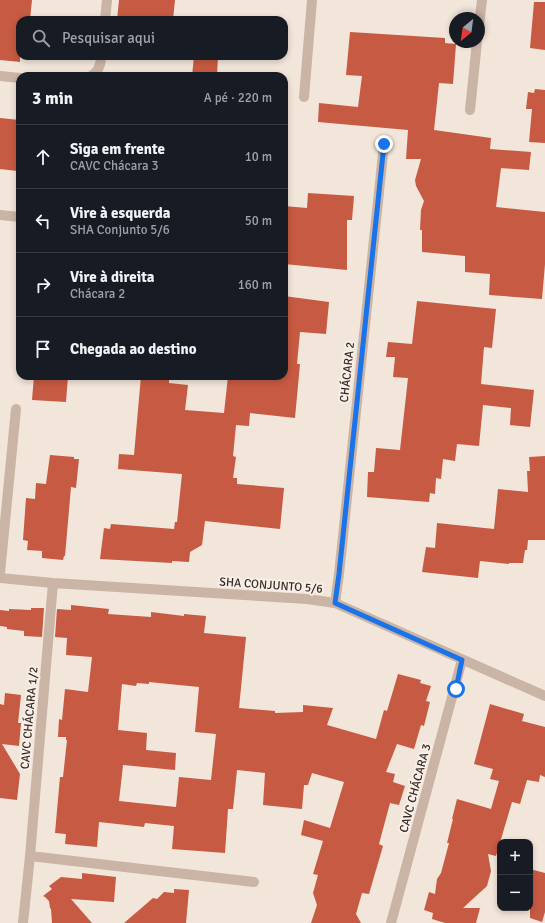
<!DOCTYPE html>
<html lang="pt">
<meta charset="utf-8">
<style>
:root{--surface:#171b24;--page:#20242c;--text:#f1f3f6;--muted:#9ea1a6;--line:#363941}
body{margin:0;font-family:Signika,sans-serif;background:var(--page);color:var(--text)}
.controls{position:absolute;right:12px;bottom:12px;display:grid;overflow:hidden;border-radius:8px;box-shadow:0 2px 6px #0003}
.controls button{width:36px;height:36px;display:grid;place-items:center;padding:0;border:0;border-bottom:1px solid var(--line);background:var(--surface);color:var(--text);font:20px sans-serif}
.compass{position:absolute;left:449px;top:12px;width:36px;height:36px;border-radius:50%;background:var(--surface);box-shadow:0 2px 6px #0003;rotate:209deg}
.stop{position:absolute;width:12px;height:12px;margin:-9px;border:3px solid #1a73e8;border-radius:50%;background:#fff}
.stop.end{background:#1a73e8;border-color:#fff;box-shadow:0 1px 4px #0008}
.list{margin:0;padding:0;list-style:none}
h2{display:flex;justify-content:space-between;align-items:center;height:52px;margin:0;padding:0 16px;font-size:17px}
h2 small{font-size:13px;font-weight:400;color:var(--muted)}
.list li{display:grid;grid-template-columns:26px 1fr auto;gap:12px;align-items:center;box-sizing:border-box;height:64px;padding:0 16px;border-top:1px solid var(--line)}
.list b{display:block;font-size:15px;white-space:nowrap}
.list p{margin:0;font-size:13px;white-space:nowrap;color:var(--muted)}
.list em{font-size:13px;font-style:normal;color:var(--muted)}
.icon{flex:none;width:22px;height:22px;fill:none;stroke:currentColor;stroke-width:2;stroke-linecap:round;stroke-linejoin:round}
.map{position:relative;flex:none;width:545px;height:923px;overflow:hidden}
.search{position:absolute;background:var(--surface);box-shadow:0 2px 6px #0003;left:16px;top:16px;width:272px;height:44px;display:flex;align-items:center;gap:10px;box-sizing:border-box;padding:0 14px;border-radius:12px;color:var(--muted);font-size:15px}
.panel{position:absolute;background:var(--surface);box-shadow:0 2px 6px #0003;left:16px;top:72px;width:272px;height:308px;border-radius:12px}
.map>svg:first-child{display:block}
.building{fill:#c75a43;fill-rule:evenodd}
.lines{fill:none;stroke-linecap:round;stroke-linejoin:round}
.minor{stroke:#cab4a6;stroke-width:10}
.route{stroke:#1a73e8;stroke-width:5}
.labels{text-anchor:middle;stroke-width:4;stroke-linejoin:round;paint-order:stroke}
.street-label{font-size:12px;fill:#352a27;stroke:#f9efe6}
</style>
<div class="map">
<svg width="545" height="923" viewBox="0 0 545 923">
<rect width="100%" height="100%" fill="#f2e5da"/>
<path class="building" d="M 0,0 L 32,0 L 30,20 L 20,20 L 20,62 L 0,60 Z
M 119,0 L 175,0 L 173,20 L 117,20 Z
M 534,2 L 545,2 L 545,50 L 530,48 Z
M 350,32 L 445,38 L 445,43 L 456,44 L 453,84 L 439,83 L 434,130 L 491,138 L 490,149 L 531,152 L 529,170 L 501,168 L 496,207 L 545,212 L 545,264 L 542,299 L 489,295 L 490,274 L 465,272 L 465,256 L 422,252 L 422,230 L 420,230 L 421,210 L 424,201 L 416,186 L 415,180 L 421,159 L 406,159 L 408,130 L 318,122 L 319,103 L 358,107 L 362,76 L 346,75 Z
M 194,56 L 218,56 L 217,76 L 192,76 Z
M 535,89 L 545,90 L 545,143 L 529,142 L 532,109 L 526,109 L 528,92 L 534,93 Z
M 0,118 L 20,120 L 20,137 L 17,171 L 0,169 Z
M 308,193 L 354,196 L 352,220 L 347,220 L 347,270 L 284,264 L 284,206 L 307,208 Z
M 284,296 L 329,302 L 326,334 L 300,332 L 297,364 L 300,364 L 295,418 L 250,413 L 249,426 L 236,425 L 233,456 L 236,457 L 233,478 L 237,478 L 237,484 L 284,488 L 280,529 L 205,521 L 202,545 L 190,552 L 189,562 L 172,561 L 172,563 L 100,559 L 104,528 L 110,529 L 111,524 L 174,529 L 175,522 L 177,522 L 182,474 L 118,469 L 119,454 L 134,455 L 141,376 L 169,376 L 169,383 L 188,385 L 185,410 L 224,413 L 228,376 L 284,376 Z
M 417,301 L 496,309 L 492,348 L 484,347 L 481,384 L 534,390 L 530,427 L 510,425 L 511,408 L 483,405 L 479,446 L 457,444 L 455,461 L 443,459 L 441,479 L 436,478 L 435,494 L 430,493 L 429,502 L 367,497 L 368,472 L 374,472 L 376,448 L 400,450 L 408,378 L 393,377 L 395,357 L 386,357 L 388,342 L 412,344 Z
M 34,376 L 68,376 L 66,402 L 32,400 Z
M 50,455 L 74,457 L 74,459 L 79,459 L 76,488 L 71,487 L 65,556 L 64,556 L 63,560 L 42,558 L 42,551 L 27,550 L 28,541 L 23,540 L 26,498 L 35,499 L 36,483 L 46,484 Z
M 545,456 L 545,540 L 528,540 L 527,550 L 525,550 L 523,563 L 509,563 L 509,564 L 480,561 L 478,578 L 422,572 L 426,547 L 435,548 L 437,523 L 494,529 L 498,489 L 528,492 L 527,471 L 530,471 L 529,457 Z
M 71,605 L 109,609 L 108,614 L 151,617 L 151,612 L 184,616 L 184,614 L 206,616 L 204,633 L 246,637 L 239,708 L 275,711 L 275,713 L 303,712 L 303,705 L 333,708 L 327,725 L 376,739 L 384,710 L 387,711 L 398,674 L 421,680 L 420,683 L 431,686 L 426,701 L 430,702 L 424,726 L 421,725 L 414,749 L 397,744 L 386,772 L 395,774 L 393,782 L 405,786 L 399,805 L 390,803 L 379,844 L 383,846 L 369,894 L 362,893 L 356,914 L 361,923 L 311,923 L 317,905 L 313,893 L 318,875 L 313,874 L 323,841 L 301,835 L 304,820 L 330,828 L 344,782 L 312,773 L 308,785 L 304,785 L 302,809 L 263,805 L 265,773 L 237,770 L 233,809 L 228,809 L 225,853 L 172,849 L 174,826 L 145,823 L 144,827 L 99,822 L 97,847 L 65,844 L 66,834 L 55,833 L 60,777 L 63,777 L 67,740 L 66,740 L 66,737 L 58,737 L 59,719 L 62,720 L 65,689 L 88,692 L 92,657 L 66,655 L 67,638 L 55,637 L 57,609 L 71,610 ZM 149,682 L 199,687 L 195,732 L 216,734 L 211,780 L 179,777 L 176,807 L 119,801 L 123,765 L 175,770 L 176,753 L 146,750 L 147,733 L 118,730 L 122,684 L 136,686 L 137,683 L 149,684 Z
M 31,608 L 44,608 L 42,637 L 24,636 L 24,631 L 7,629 L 7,627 L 0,626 L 0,610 L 9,611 L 9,609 L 31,610 Z
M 5,693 L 21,695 L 18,723 L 21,723 L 19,746 L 2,744 L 20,774 L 17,800 L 0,798 L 0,704 L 4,705 Z
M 490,704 L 524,714 L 522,721 L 545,727 L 545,777 L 540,775 L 539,782 L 527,780 L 520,804 L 512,802 L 496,856 L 488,854 L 491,871 L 487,886 L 463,908 L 480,908 L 476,923 L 445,923 L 432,919 L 433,913 L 424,910 L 429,892 L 435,894 L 437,879 L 441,873 L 449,843 L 447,843 L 453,819 L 452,819 L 457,799 L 491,809 L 499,781 L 490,779 L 493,769 L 474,764 Z
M 530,869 L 545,873 L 545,912 L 542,922 L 530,918 Z
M 82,873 L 116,877 L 114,902 L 71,899 L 92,923 L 52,923 L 51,909 L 50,908 L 49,901 L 45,897 L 43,896 L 52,889 L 49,886 L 61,877 L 82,879 Z
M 174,889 L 189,890 L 186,923 L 124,923 L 153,898 L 157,899 L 164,892 L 174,893 Z"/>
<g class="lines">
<path class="minor" d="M 105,20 L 107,0
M 479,25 L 482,0
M 0,76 L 20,78
M 91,76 C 98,72 101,64 101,56
M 304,97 L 312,0
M 470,110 L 477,42
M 0,215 L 20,217
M 0,573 L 16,409
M 0,578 L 53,583 L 307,599 L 335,603 L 545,696
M 335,603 L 339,574 L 384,144
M 30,856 L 254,882
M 23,923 L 30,856 L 53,583
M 391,923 L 462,660"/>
</g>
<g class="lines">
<path class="route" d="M 384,144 L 339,574 L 335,603 L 462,660 L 456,689"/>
</g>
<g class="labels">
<g class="street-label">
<text transform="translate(347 372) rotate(-84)" y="4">CHÁCARA 2</text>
<text transform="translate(271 585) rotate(4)" y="4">SHA CONJUNTO 5/6</text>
<text transform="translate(29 718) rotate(-85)" y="4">CAVC CHÁCARA 1/2</text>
<text transform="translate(415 788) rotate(-75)" y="4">CAVC CHÁCARA 3</text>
</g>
</g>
</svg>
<div class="controls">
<button>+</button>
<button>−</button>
</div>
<svg class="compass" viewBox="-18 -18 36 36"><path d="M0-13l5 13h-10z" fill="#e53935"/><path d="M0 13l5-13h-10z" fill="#9ea1a6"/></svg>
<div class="stop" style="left:456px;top:689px"></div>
<div class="stop end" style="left:384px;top:144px"></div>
<div class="search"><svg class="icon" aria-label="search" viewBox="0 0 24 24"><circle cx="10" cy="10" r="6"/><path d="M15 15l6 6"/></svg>Pesquisar aqui</div>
<section class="panel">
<h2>3 min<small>A pé · 220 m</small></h2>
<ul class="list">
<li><svg class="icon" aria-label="ahead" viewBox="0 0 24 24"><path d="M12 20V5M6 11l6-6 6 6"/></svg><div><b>Siga em frente</b><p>CAVC Chácara 3</p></div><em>10 m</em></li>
<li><svg class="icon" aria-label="left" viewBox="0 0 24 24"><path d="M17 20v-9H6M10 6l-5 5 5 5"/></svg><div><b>Vire à esquerda</b><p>SHA Conjunto 5/6</p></div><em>50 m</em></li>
<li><svg class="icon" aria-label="right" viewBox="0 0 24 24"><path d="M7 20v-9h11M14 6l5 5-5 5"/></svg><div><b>Vire à direita</b><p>Chácara 2</p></div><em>160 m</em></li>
<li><svg class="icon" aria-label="arrive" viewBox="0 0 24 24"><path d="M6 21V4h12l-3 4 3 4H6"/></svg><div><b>Chegada ao destino</b></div></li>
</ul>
</section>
</div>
